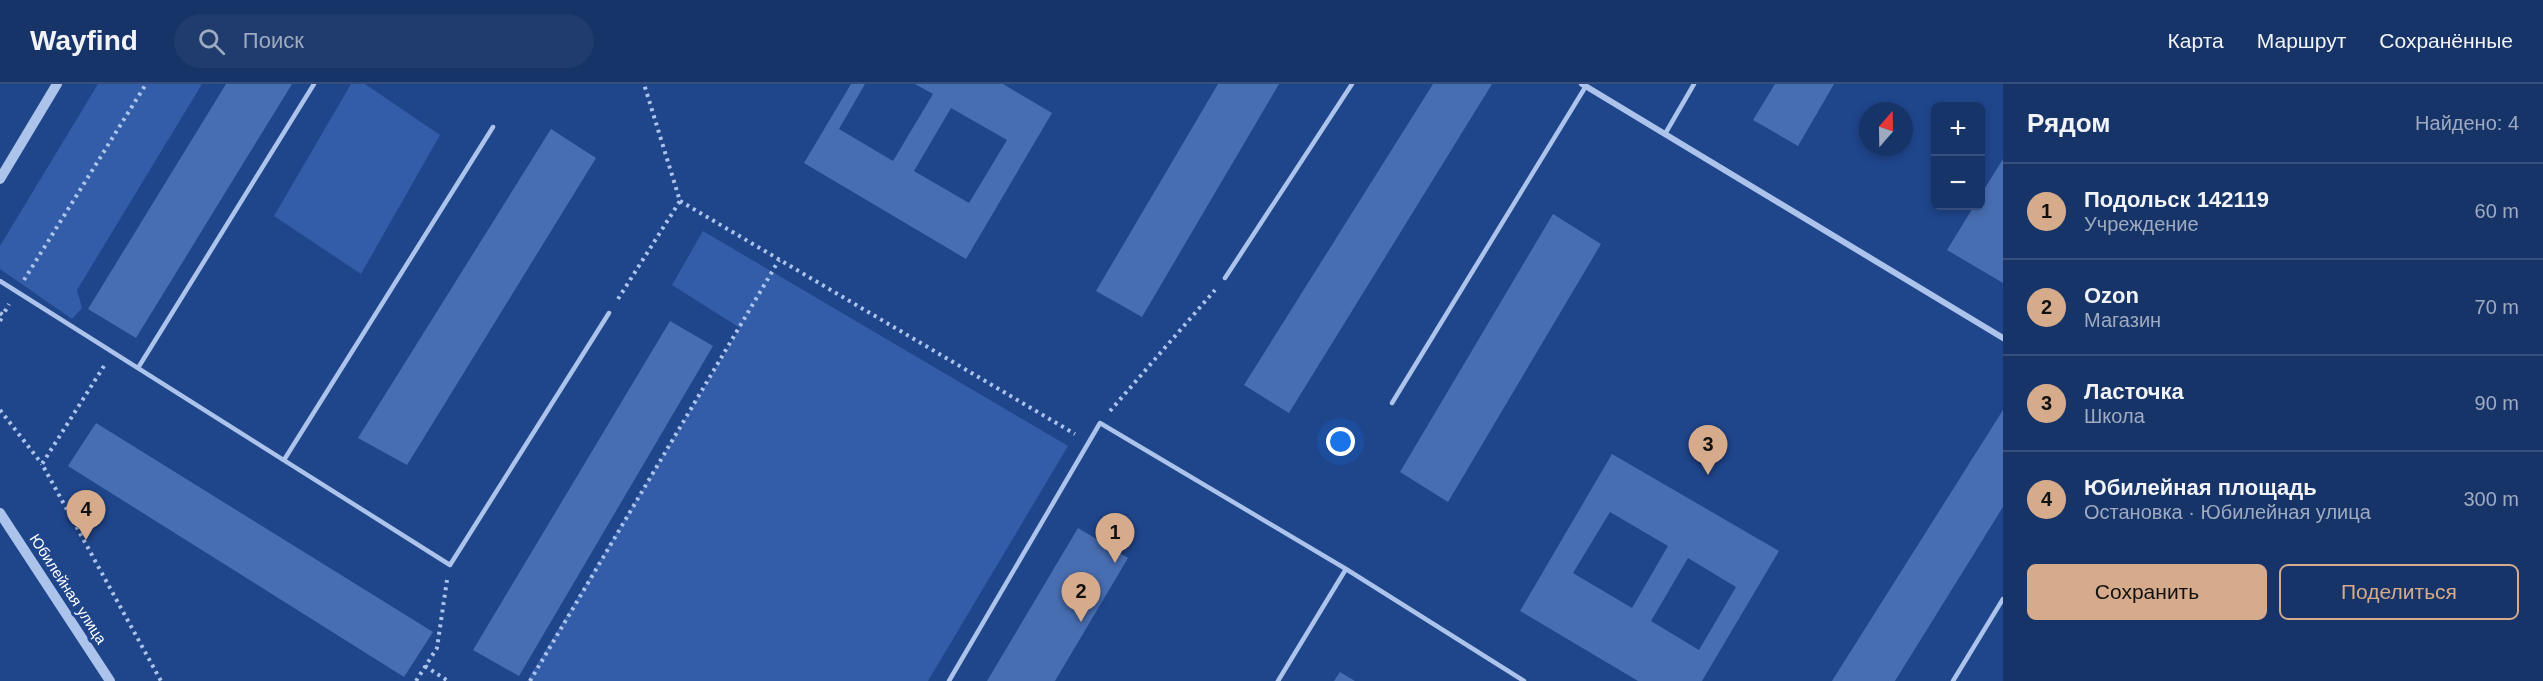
<!DOCTYPE html>
<html lang="ru">
<meta charset="utf-8">
<style>
:root{--surface:#173468;--page:#203c6e;--text:#f1f3f6;--muted:#9eaac0;--line:#364f7c;--accent:#d6ab8b}
body{margin:0;font-family:Arial,sans-serif;background:var(--page);color:var(--text)}
.controls{position:absolute;right:18px;top:18px;display:grid;overflow:hidden;border-radius:9px;box-shadow:0 3px 9px #0003}
.controls button{width:54px;height:54px;display:grid;place-items:center;padding:0;border:0;border-bottom:2px solid var(--line);background:var(--surface);color:var(--text);font:30px sans-serif}
.compass{position:absolute;left:1859px;top:18px;width:54px;height:54px;border-radius:50%;background:var(--surface);box-shadow:0 3px 9px #0003;rotate:20deg}
.you{position:absolute;left:1341px;top:358px;width:21px;height:21px;margin:-15px;border:4px solid #fff;border-radius:50%;background:#1a73e8;box-shadow:0 0 0 9px #1a73e833}
.badge{display:grid;place-items:center;width:39px;height:39px;border-radius:50%;background:var(--accent);color:#111;font-size:20px;font-weight:700}
.pin{position:absolute;translate:-50% -50px;filter:drop-shadow(0 2px 3px #0008)}
.pin::after{content:'';position:absolute;top:32px;width:21px;height:18px;background:inherit;clip-path:polygon(0 0,100% 0,50% 100%)}
.list{margin:0;padding:0;list-style:none}
h2{display:flex;justify-content:space-between;align-items:center;height:78px;margin:0;padding:0 24px;font-size:26px}
h2 small{font-size:20px;font-weight:400;color:var(--muted)}
.list li{display:grid;grid-template-columns:39px 1fr auto;gap:18px;align-items:center;box-sizing:border-box;height:96px;padding:0 24px;border-top:2px solid var(--line)}
.list b{display:block;font-size:22px;white-space:nowrap}
.list p{margin:0;font-size:20px;white-space:nowrap;color:var(--muted)}
.list em{font-size:20px;font-style:normal;color:var(--muted)}
.actions{display:flex;gap:12px;padding:18px 24px}
.actions a{flex:1;padding:14px 0;border:2px solid var(--accent);border-radius:9px;text-align:center;font-size:21px;color:var(--accent)}
.actions .main{background:var(--accent);color:#111}
.icon{flex:none;width:33px;height:33px;fill:none;stroke:currentColor;stroke-width:2;stroke-linecap:round;stroke-linejoin:round}
.map{position:relative;flex:none;width:2003px;height:597px;overflow:hidden}
header{display:flex;align-items:center;gap:36px;box-sizing:border-box;height:84px;padding:0 30px;background:var(--surface);border-bottom:2px solid var(--line)}
header strong{font-size:28px}
nav{display:flex;gap:33px;margin-inline-start:auto;font-size:21px}
.search{width:420px;height:54px;background:var(--page);display:flex;align-items:center;gap:15px;box-sizing:border-box;padding:0 21px;border-radius:33px;color:var(--muted);font-size:22px}
main{display:flex}
aside{flex:1;background:var(--surface)}
.map>svg:first-child{display:block}
.green{fill:#335da8}
.building{fill:#486eb2;fill-rule:evenodd}
.lines{fill:none;stroke-linecap:round;stroke-linejoin:round}
.path{stroke:#acc3eb;stroke-width:4;stroke-dasharray:3 4.5;stroke-linecap:butt}
.service{stroke:#acc3eb;stroke-width:4.5}
.minor{stroke:#acc3eb;stroke-width:6}
.tertiary{stroke:#acc3eb;stroke-width:10}
.labels{text-anchor:middle;stroke-width:6;stroke-linejoin:round;paint-order:stroke}
.street-label{font-size:15px;fill:#fff;stroke:#1f458b}
</style>
<header>
<strong>Wayfind</strong>
<div class="search"><svg class="icon" aria-label="search" viewBox="0 0 24 24"><circle cx="10" cy="10" r="6"/><path d="M15 15l6 6"/></svg>Поиск</div>
<nav><a>Карта</a><a>Маршрут</a><a>Сохранённые</a></nav>
</header>
<main>
<div class="map">
<svg width="2003" height="597" viewBox="0 0 2003 597">
<rect width="100%" height="100%" fill="#1f458b"/>
<path class="green" d="M 98,0 L 202,0 L 77,206 L 82,224 L 72,235 L 0,185 L 0,162 Z
M 351,0 L 365,0 L 440,51 L 361,190 L 274,132 Z
M 703,147 L 1068,362 L 928,597 L 527,597 L 740,244 L 672,201 Z"/>
<path class="building" d="M 226,0 L 292,0 L 136,254 L 88,225 Z
M 851,0 L 865,0 L 839,45 L 893,77 L 933,10 L 915,0 L 1003,0 L 1052,29 L 966,175 L 804,79 ZM 951,24 L 1007,56 L 969,119 L 914,87 Z
M 1218,0 L 1279,0 L 1142,233 L 1096,207 Z
M 1433,0 L 1492,0 L 1289,329 L 1244,301 Z
M 1775,0 L 1834,0 L 1798,62 L 1753,36 Z
M 551,45 L 596,74 L 407,381 L 358,354 Z
M 2003,75 L 2003,199 L 1947,166 L 1974,122 L 1980,122 L 1980,112 Z
M 1553,130 L 1601,160 L 1448,418 L 1400,388 Z
M 670,237 L 713,262 L 519,592 L 473,566 Z
M 2003,326 L 2003,423 L 1895,597 L 1832,597 Z
M 96,339 L 433,548 L 404,593 L 68,382 Z
M 1612,370 L 1779,467 L 1702,597 L 1638,597 L 1520,527 ZM 1610,428 L 1668,462 L 1632,524 L 1573,489 ZM 1688,474 L 1736,503 L 1699,566 L 1651,537 Z
M 1078,444 L 1128,474 L 1055,597 L 987,597 Z
M 1340,588 L 1355,597 L 1334,597 Z"/>
<g class="lines">
<path class="path" d="M 680,117 L 1075,350
M 24,196 L 146,0
M 618,215 L 680,117 L 644,0
M 0,229 L 3,231 L 9,220
M 0,237 L 3,231
M 104,282 L 42,380 L 161,597
M 0,326 L 42,380
M 1110,327 L 1215,206
M 425,582 L 448,597
M 416,597 L 437,564 L 447,496
M 530,597 L 779,176"/>
<path class="service" d="M 1665,50 L 1694,0
M 1225,194 L 1352,0
M 0,197 L 450,481 L 609,229
M 138,284 L 314,0
M 1392,319 L 1586,2
M 284,376 L 493,43
M 949,597 L 1100,339 L 1346,485 L 1524,597
M 1278,597 L 1346,485
M 1953,597 L 2003,515"/>
<path class="minor" d="M 1582,0 L 2003,254"/>
<path class="tertiary" d="M 0,95 L 57,0
M 0,429 L 110,597"/>
</g>
<g class="labels">
<g class="street-label">
<text transform="translate(68 505) rotate(57)" y="5">Юбилейная улица</text>
</g>
</g>
</svg>
<div class="controls">
<button>+</button>
<button>−</button>
</div>
<svg class="compass" viewBox="-18 -18 36 36"><path d="M0-13l5 13h-10z" fill="#e53935"/><path d="M0 13l5-13h-10z" fill="#9eaac0"/></svg>
<div class="you"></div>
<div class="pin badge" style="left:1115px;top:479px">1</div>
<div class="pin badge" style="left:1081px;top:538px">2</div>
<div class="pin badge" style="left:1708px;top:391px">3</div>
<div class="pin badge" style="left:86px;top:456px">4</div>
</div>
<aside>
<h2>Рядом<small>Найдено: 4</small></h2>
<ul class="list">
<li><span class="badge">1</span><div><b>Подольск 142119</b><p>Учреждение</p></div><em>60 m</em></li>
<li><span class="badge">2</span><div><b>Ozon</b><p>Магазин</p></div><em>70 m</em></li>
<li><span class="badge">3</span><div><b>Ласточка</b><p>Школа</p></div><em>90 m</em></li>
<li><span class="badge">4</span><div><b>Юбилейная площадь</b><p>Остановка · Юбилейная улица</p></div><em>300 m</em></li>
</ul>
<div class="actions"><a class="main">Сохранить</a><a>Поделиться</a></div>
</aside>
</main>
